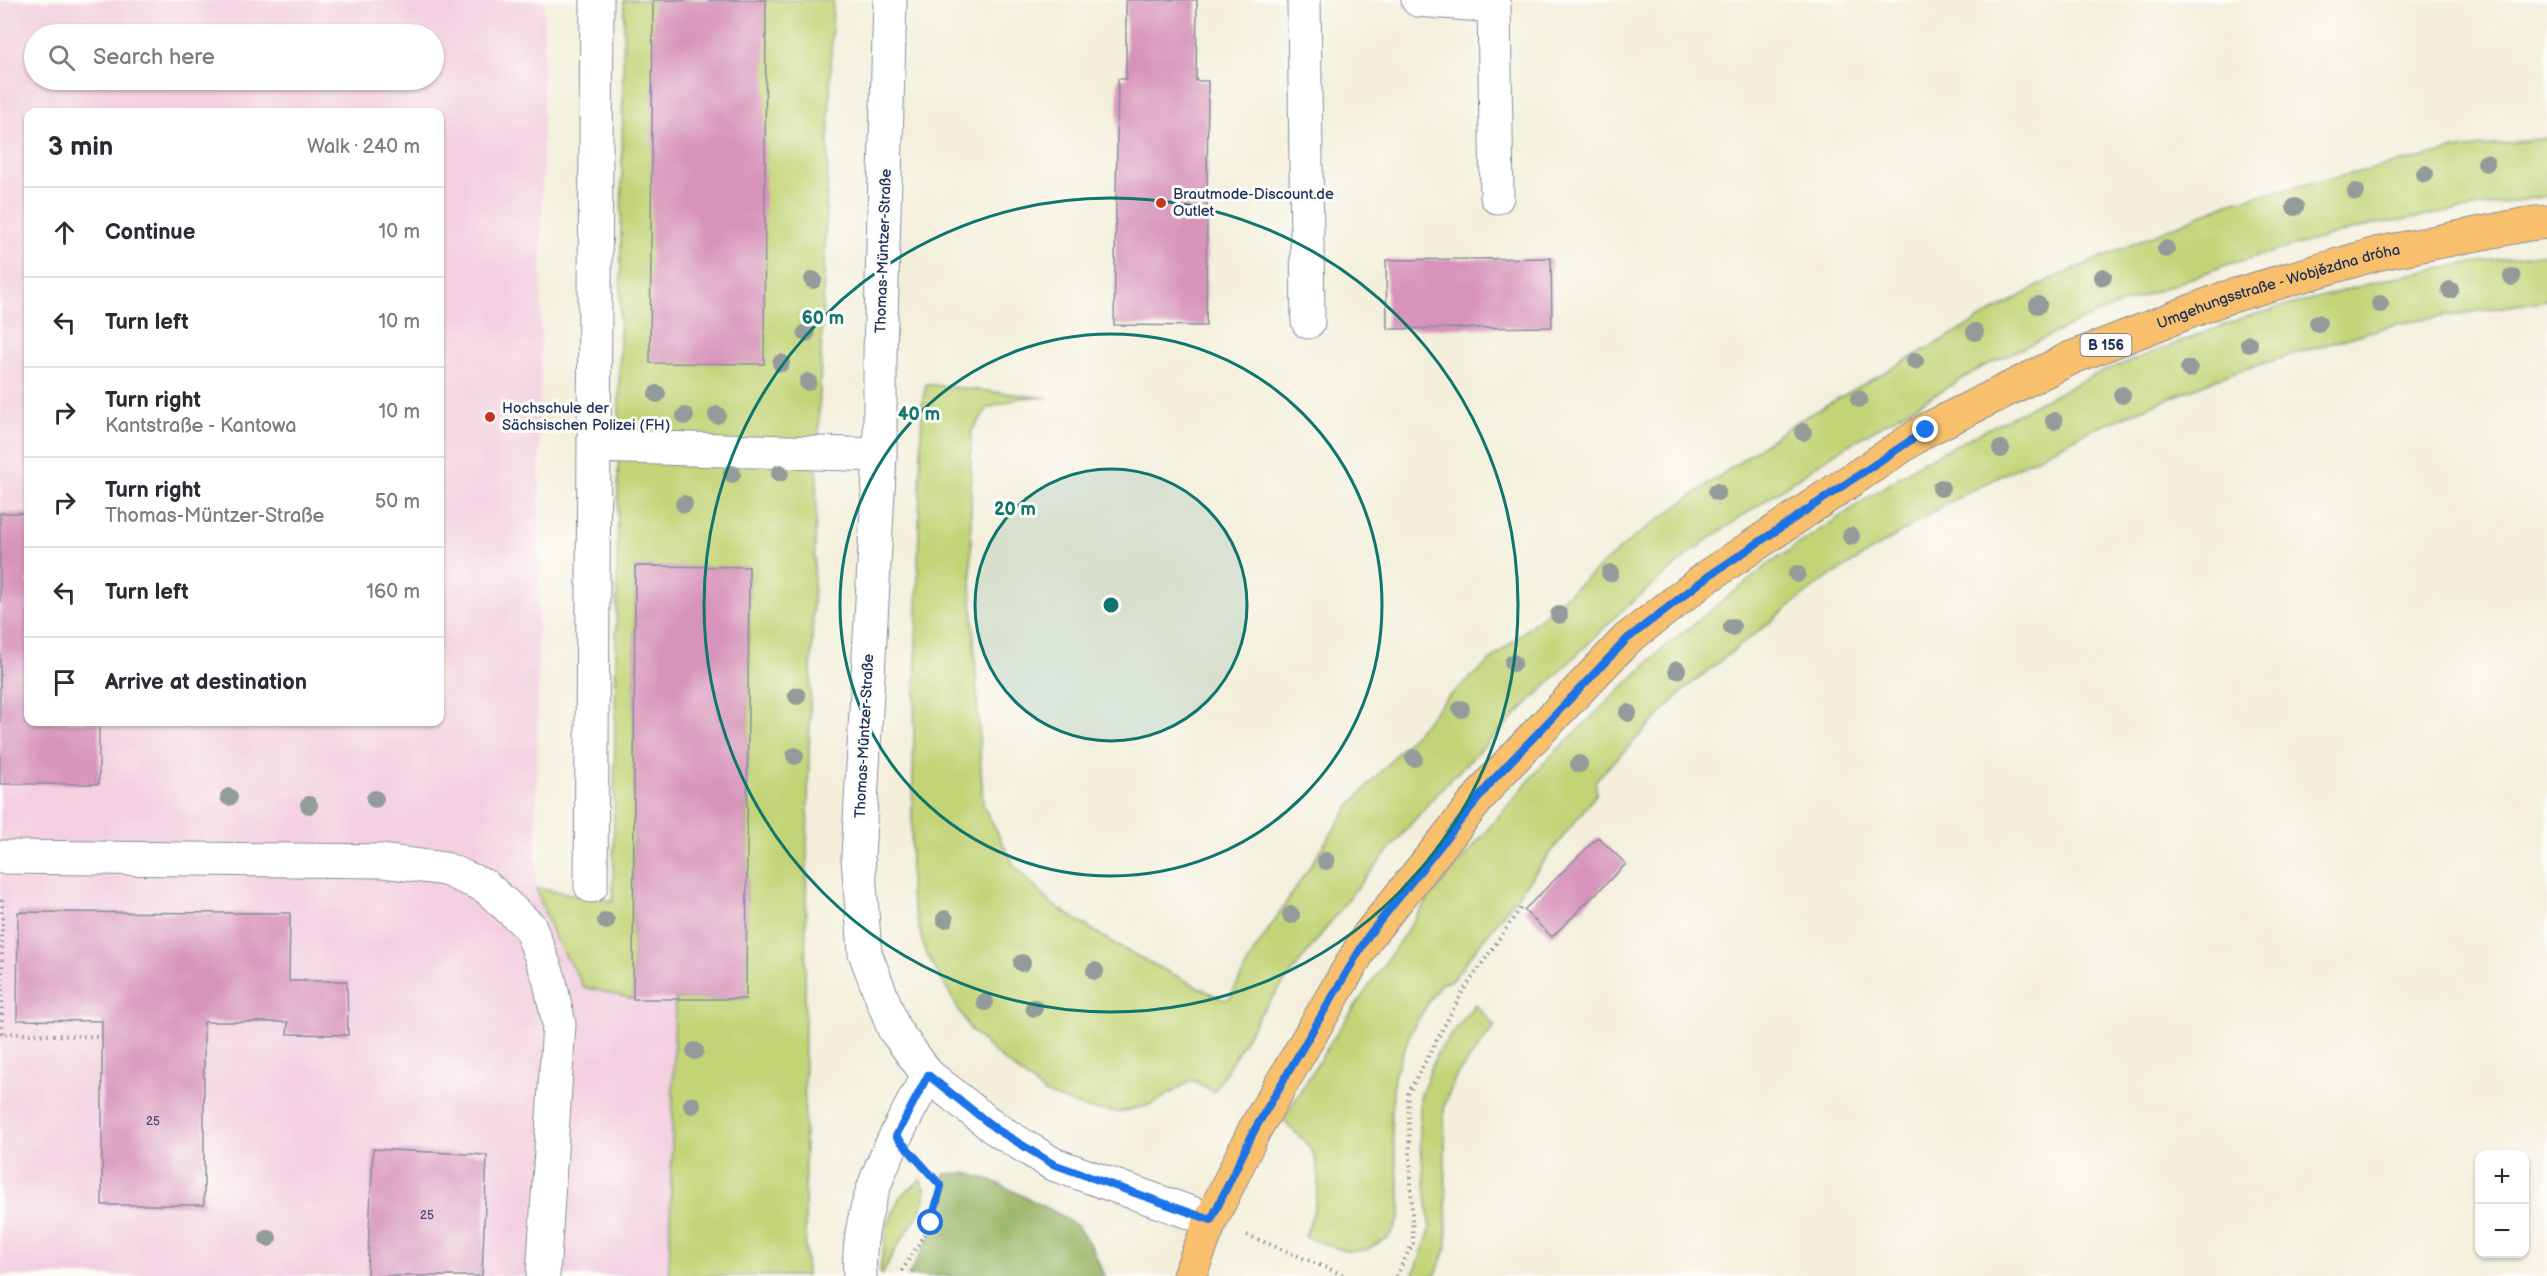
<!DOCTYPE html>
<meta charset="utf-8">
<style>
:root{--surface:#fff;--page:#f2f2f3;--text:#2b2b33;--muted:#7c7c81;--line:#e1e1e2}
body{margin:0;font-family:"Balsamiq Sans",sans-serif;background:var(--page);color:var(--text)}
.controls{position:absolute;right:18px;bottom:18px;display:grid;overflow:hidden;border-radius:12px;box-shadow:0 2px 4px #0004}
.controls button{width:54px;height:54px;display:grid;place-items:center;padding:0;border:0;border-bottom:2px solid var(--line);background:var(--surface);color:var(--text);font:30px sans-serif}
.stop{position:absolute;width:18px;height:18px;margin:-14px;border:4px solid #1a73e8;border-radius:50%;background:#fff}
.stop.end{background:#1a73e8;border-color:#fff;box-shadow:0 2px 6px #0008}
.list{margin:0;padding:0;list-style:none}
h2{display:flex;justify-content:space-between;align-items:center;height:78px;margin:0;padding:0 24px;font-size:26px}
h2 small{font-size:20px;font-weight:400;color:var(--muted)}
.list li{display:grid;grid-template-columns:39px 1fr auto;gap:18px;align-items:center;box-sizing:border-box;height:90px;padding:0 24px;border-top:2px solid var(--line)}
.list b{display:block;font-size:22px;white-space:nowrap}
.list p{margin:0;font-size:20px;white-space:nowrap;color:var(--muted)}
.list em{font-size:20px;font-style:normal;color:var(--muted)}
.icon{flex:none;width:33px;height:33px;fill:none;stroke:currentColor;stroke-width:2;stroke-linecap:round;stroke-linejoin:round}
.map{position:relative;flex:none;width:2547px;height:1276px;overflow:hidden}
.search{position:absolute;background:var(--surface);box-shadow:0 2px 4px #0004;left:24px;top:24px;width:420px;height:66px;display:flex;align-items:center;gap:15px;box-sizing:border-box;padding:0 21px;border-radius:33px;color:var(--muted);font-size:22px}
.panel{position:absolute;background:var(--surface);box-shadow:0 2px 4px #0004;left:24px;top:108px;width:420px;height:618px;border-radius:12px}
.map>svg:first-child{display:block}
.built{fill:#f3cfe0;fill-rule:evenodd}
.green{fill:#c3d477;stroke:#6f826a;stroke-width:1.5}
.forest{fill:#9ab668;stroke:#5a7263;stroke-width:1.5}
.building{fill:#d793b9}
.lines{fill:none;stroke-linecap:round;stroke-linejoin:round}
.minor-casing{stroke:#878f9c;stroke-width:35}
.major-casing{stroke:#878f9c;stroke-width:35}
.path{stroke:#878f9c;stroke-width:4;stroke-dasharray:1.5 4.5;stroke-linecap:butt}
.minor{stroke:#fff;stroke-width:33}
.major{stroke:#f8bf6c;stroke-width:33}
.tree{fill:#939c9a}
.route{stroke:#1a73e8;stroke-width:8}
.ring{fill:none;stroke:#0f766e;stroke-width:3}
.poi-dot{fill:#c8321e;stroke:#fdfcf7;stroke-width:2}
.labels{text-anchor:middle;stroke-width:6;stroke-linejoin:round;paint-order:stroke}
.number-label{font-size:12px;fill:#4a4875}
.shield{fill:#fdfcf7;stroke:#5f6c8c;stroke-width:1.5}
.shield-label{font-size:14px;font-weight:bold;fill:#1b2f5e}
.poi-label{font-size:15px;fill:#1b2f5e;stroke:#fdfcf7;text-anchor:start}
.street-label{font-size:15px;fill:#1b2f5e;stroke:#fdfcf7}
.centre{fill:#0f766e;stroke:#fdfcf7;stroke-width:3}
.ring-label{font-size:18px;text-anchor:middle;font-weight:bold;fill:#0f766e;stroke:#fdfcf7;stroke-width:6;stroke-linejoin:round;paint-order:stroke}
</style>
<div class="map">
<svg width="2547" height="1276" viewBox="0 0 2547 1276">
<rect width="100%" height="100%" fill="#fdfcf7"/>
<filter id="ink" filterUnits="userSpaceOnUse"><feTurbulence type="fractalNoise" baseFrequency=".0167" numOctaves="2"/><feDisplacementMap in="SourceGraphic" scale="12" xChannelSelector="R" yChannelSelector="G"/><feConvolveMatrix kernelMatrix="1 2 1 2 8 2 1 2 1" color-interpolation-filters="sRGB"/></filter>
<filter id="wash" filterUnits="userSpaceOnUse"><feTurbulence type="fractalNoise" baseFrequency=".008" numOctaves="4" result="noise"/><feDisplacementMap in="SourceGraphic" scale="24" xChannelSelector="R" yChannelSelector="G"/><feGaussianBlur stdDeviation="1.35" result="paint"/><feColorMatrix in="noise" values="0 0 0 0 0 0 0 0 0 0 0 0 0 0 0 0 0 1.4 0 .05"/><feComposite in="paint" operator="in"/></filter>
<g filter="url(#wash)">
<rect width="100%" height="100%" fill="#f3efdb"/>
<path class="built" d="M 0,0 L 544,0 L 536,888 L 572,923 L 633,948 L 633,998 L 675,999 L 672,1134 L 804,1153 L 806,1276 L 0,1276 ZM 34,34 L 434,34 L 434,80 L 34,80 ZM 28,112 L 440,112 L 440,722 L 28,722 Z"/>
<path class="green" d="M 624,0 L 833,0 C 820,425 799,851 806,1276 L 669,1276 L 675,999 L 746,999 L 749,567 L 635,567 L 633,999 L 584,987 L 554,937 L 536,888 L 613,901 Z
M 2547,138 L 2547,196 L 2370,225 L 2226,265 L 2098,313 L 1984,366 L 1836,452 L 1703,543 L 1617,615 L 1439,791 L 1356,889 L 1260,1014 L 1214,1092 L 1193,1080 L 1150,1105 L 1120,1112 L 1088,1109 L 1046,1094 L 996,1054 L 970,1029 L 925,951 L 910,895 L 922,405 L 926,384 L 1048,398 L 1020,398 L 988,408 L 971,432 L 971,583 L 983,805 L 1014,865 L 1050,903 L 1121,948 L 1224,1000 L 1230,998 L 1254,952 L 1348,808 L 1446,699 L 1633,538 L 1791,425 L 2051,279 L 2231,202 L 2453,150 Z
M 2547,253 L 2547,300 L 2396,324 L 2234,372 L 2089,431 L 1948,503 L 1818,584 L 1686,688 L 1595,781 L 1597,793 L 1452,980 L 1440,984 L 1412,1029 L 1394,1076 L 1391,1119 L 1400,1195 L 1400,1218 L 1388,1238 L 1365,1250 L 1345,1251 L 1305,1237 C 1315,1210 1327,1173 1309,1147 C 1302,1137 1291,1130 1283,1120 L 1331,1042 L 1427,901 L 1544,763 L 1661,650 L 1769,564 L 1922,462 L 2094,375 L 2245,317 L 2395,277 L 2469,263 Z
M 1475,1004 L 1495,1026 L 1456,1076 L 1444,1106 L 1447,1247 L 1435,1276 L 1413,1276 L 1430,1230 L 1420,1140 L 1420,1098 L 1436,1055 Z
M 920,1180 L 925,1189 L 925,1199 L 917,1217 L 895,1250 L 882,1275 L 880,1270 L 887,1227 L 899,1198 Z"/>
<path class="forest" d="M 965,1173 L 991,1180 L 1053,1211 L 1077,1226 L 1093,1249 L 1104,1276 L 908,1276 L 936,1226 L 945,1190 L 944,1174 Z"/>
<g id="blocks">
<path class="building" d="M 653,0 L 766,0 L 764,364 L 650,363 Z
M 1126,0 L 1197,0 L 1196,81 L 1208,81 L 1206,326 L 1114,325 L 1118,79 L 1126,79 Z
M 1551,258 L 1552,327 L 1387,329 L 1386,260 Z
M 0,513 L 28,513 L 28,722 L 99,722 L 99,784 L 0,784 Z
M 635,566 L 749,567 L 746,999 L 633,999 Z
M 1598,837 L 1626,864 L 1552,937 L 1524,910 Z
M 18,912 L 290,913 L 289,981 L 347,981 L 348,1035 L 287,1034 L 288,1022 L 204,1022 L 204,1205 L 102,1205 L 102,1021 L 17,1020 Z
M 373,1149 L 487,1155 L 482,1276 L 367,1276 Z"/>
</g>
</g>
<g filter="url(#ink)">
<use href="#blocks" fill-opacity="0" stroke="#878f9c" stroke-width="1.5"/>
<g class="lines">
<g class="minor-casing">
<path id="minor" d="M 890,0 L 880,354 L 880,455 L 858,857 L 865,953 L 894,1029 L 928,1075 L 996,1129 L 1053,1164 L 1211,1220
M 1304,0 L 1308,322
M 1418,0 L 1494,6 L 1497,197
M 595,446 L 880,455
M 0,857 L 382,861 L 445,869 L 485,886 L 530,927 L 549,978 L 559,1024 L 543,1276
M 591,886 L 597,0
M 860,1276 C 855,1203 895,1137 928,1075"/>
</g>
<g class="major-casing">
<g id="major">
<path id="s1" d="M 1189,1276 L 1211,1220 L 1255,1129 L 1368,936 L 1493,780 L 1627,639 L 1710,575 L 1926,430 L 2071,358 L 2225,298 L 2376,254 L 2528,224 L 2547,222"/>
</g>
</g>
<path class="path" d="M 2,1033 L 2,896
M 0,1035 L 2,1033 L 103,1037
M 1247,1235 L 1346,1276
M 902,1271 L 931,1223 L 941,1186 L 925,1168
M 1396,1276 L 1413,1243 L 1408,1094 L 1463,991 L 1522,906"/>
<use href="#minor" class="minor"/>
<use href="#major" class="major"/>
</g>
<g class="tree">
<circle cx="2486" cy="163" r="9"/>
<circle cx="2425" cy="174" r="9"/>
<circle cx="2356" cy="192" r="9"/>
<circle cx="2295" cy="207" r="9"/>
<circle cx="2166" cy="249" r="9"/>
<circle cx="2103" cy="277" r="9"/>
<circle cx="2512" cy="277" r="9"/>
<circle cx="813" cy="280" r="9"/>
<circle cx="2450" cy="290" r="9"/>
<circle cx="2380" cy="304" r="9"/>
<circle cx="2038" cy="305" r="9"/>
<circle cx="2318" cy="323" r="9"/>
<circle cx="1975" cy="332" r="9"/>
<circle cx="806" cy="333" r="9"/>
<circle cx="2249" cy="344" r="9"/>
<circle cx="1915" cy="361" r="9"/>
<circle cx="781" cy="363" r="9"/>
<circle cx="2189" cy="369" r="9"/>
<circle cx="808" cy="382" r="9"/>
<circle cx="657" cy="394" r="9"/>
<circle cx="2122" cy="395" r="9"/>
<circle cx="1859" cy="399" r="9"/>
<circle cx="717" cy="415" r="9"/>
<circle cx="685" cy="416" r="9"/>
<circle cx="2054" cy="421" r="9"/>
<circle cx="1803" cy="432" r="9"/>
<circle cx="2001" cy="449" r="9"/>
<circle cx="780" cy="473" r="9"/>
<circle cx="732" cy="474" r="9"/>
<circle cx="1941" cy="488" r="9"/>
<circle cx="1717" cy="492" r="9"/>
<circle cx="684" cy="504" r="9"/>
<circle cx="1851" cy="536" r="9"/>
<circle cx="1610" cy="573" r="9"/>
<circle cx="1797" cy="574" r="9"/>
<circle cx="1559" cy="615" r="9"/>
<circle cx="1732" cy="627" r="9"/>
<circle cx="1513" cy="663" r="9"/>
<circle cx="1677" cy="670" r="9"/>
<circle cx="797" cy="696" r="9"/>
<circle cx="1461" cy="709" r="9"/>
<circle cx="1628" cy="713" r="9"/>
<circle cx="795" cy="756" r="9"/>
<circle cx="1414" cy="758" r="9"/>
<circle cx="1579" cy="764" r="9"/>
<circle cx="229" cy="797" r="9"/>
<circle cx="375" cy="799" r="9"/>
<circle cx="309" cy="805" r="9"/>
<circle cx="1326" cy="861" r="9"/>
<circle cx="1291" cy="915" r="9"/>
<circle cx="945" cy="919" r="9"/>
<circle cx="606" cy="921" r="9"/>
<circle cx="1022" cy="963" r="9"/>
<circle cx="1095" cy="971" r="9"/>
<circle cx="985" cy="1002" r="9"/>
<circle cx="1034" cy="1008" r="9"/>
<circle cx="695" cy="1051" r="9"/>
<circle cx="692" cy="1105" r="9"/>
<circle cx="268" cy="1238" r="9"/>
</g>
</g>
<g class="lines" filter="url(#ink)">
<path class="route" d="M 931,1223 L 941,1186 L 896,1136 L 928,1075 L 996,1129 L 1053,1164 L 1211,1220 L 1255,1129 L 1368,936 L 1493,780 L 1627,639 L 1710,575 L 1926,430"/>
</g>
<circle cx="1111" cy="605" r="136" fill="#0f766e" fill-opacity=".12"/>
<g class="ring">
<circle cx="1111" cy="605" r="136"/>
<circle cx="1111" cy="605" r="271"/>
<circle cx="1111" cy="605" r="407"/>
</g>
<g class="poi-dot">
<circle cx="1161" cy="203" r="6"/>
<circle cx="490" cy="417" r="6"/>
</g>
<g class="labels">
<g class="number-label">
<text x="153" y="1125">25</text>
<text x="427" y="1219">25</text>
</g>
<rect class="shield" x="2080.5" y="334" width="51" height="22" rx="4.5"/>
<g class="shield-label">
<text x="2106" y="350">B 156</text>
</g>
<g class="poi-label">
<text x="1173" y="199">Brautmode-Discount.de<tspan x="1173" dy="17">Outlet</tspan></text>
<text x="502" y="413">Hochschule der<tspan x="502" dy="17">Sächsischen Polizei (FH)</tspan></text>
</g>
<g class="street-label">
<text transform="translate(883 251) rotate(-88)" y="5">Thomas-Müntzer-Straße</text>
<text dy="5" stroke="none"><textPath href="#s1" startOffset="1526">Umgehungsstraße - Wobjězdna dróha</textPath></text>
<text transform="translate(864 736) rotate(-87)" y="5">Thomas-Müntzer-Straße</text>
</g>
</g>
<circle cx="1111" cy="605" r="9" class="centre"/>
<g class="ring-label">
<text x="823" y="324">60 m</text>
<text x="919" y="420">40 m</text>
<text x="1015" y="515">20 m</text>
</g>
</svg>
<div class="controls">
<button>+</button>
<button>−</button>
</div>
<div class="stop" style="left:931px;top:1223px"></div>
<div class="stop end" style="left:1926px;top:430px"></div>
<div class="search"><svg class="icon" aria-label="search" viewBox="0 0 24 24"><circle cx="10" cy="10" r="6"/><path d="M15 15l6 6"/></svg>Search here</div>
<section class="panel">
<h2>3 min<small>Walk · 240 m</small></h2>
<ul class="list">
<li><svg class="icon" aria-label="ahead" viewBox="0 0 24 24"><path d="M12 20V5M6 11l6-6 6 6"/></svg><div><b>Continue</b></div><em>10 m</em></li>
<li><svg class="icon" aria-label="left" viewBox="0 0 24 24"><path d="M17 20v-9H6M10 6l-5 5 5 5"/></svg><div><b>Turn left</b></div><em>10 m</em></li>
<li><svg class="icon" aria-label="right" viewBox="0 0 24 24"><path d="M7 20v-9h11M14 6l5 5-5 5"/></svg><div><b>Turn right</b><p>Kantstraße - Kantowa</p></div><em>10 m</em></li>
<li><svg class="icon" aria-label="right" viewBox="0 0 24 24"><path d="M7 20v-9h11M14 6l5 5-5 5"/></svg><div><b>Turn right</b><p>Thomas-Müntzer-Straße</p></div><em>50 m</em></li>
<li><svg class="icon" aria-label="left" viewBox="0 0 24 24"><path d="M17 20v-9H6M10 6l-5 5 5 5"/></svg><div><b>Turn left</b></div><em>160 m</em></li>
<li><svg class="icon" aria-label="arrive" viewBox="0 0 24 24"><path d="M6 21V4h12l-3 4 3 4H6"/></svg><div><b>Arrive at destination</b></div></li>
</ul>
</section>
</div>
